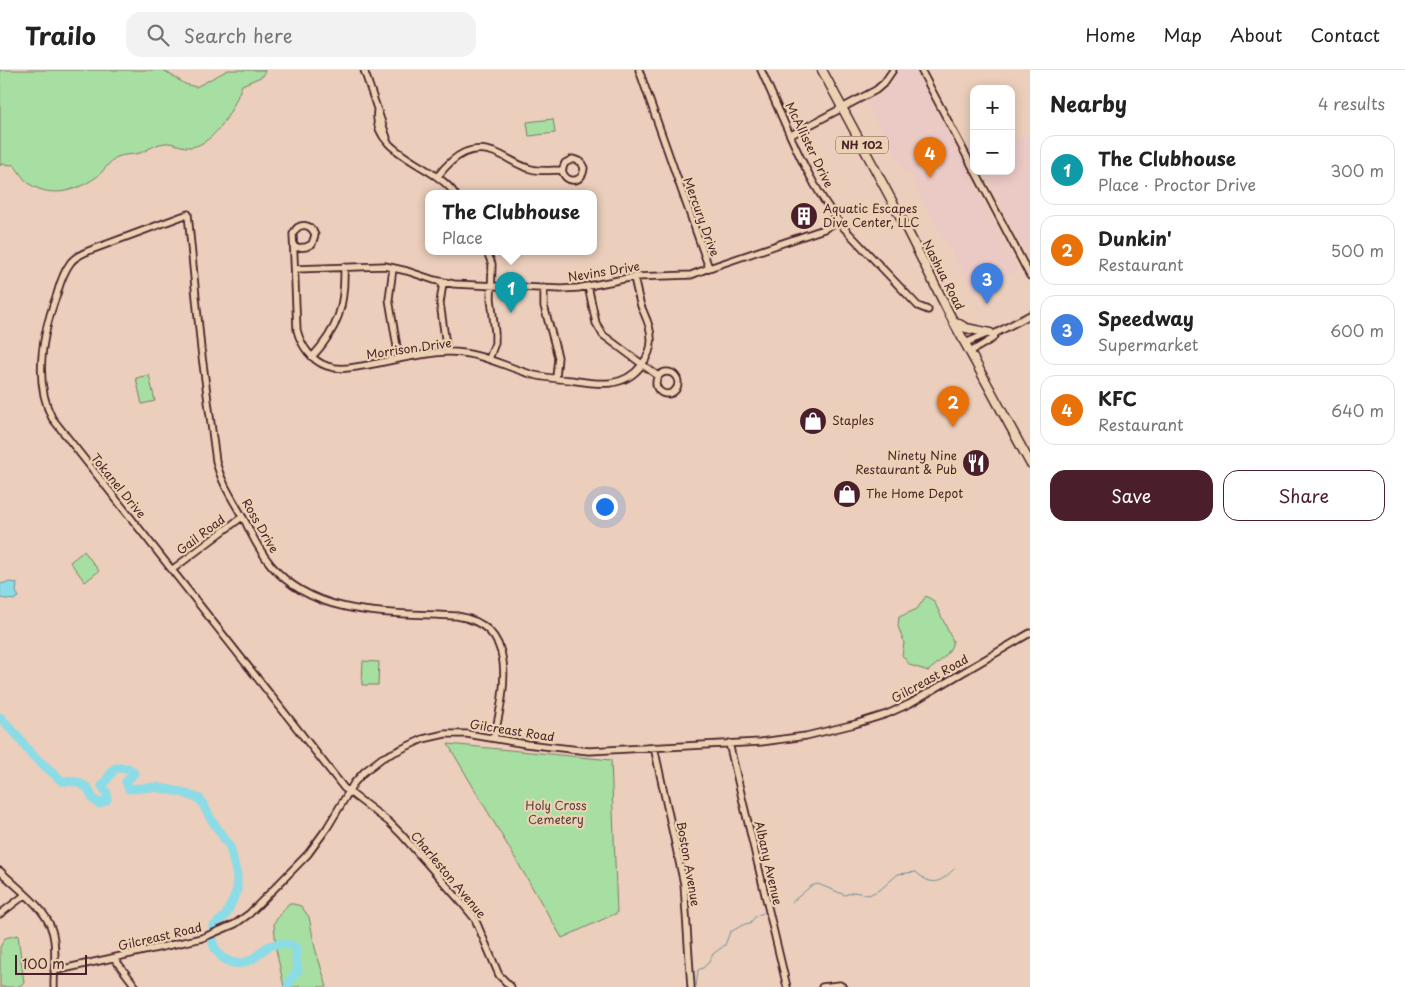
<!DOCTYPE html>
<meta charset="utf-8">
<style>
:root{--surface:#fff;--page:#f2f2f2;--text:#222;--muted:#767676;--line:#e0e0e0;--accent:#4a1f2b}
body{margin:0;font-family:"Playpen Sans",sans-serif;background:var(--page);color:var(--text)}
.controls{position:absolute;right:15px;top:15px;display:grid;overflow:hidden;border-radius:10px;box-shadow:0 2px 12px #0003}
.controls button{width:45px;height:45px;display:grid;place-items:center;padding:0;border:0;border-bottom:1px solid var(--line);background:var(--surface);color:var(--text);font:25px sans-serif}
.scale{position:absolute;left:15px;bottom:12px;width:72px;box-sizing:border-box;padding-left:5px;border:2px solid #4a1f2b;border-top:0;font-size:14px;line-height:18px;white-space:nowrap;color:#4a1f2b;-webkit-text-stroke:4px #ebd2b3;paint-order:stroke}
.you{position:absolute;left:604px;top:436px;width:18px;height:18px;margin:-12px;border:4px solid #fff;border-radius:50%;background:#1a73e8;box-shadow:0 0 0 8px #1a73e833}
.badge{display:grid;place-items:center;width:32px;height:32px;border-radius:50%;background:var(--accent);color:#fff;font-size:16px;font-weight:700}
.pin{position:absolute;translate:-50% -41px;filter:drop-shadow(0 1px 2px #0008)}
.pin::after{content:'';position:absolute;top:26px;width:18px;height:15px;background:inherit;clip-path:polygon(0 0,100% 0,50% 100%)}
.popup{position:absolute;left:425px;top:120px;width:172px;height:65px;box-sizing:border-box;display:grid;place-content:center;border-radius:10px;background:var(--surface);filter:drop-shadow(0 1px 4px #0005);font-size:16px;white-space:nowrap;color:var(--muted)}
.popup b{font-size:19px;color:var(--text)}
.popup::after{content:'';position:absolute;left:50%;top:100%;margin-left:-10px;border:10px solid transparent;border-top-color:var(--surface)}
.list{margin:0;padding:0;list-style:none}
h2{display:flex;justify-content:space-between;align-items:center;height:65px;margin:0;padding:0 20px;font-size:21px}
h2 small{font-size:16px;font-weight:400;color:var(--muted)}
.list li{display:grid;grid-template-columns:32px 1fr auto;gap:15px;align-items:center;box-sizing:border-box;height:70px;margin:0 10px 10px;padding:0 10px;border:1px solid var(--line);border-radius:15px}
.list b{display:block;font-size:19px;white-space:nowrap}
.list p{margin:0;font-size:16px;white-space:nowrap;color:var(--muted)}
.list em{font-size:16px;font-style:normal;color:var(--muted)}
.actions{display:flex;gap:10px;padding:15px 20px}
.actions a{flex:1;padding:11px 0;border:1px solid var(--accent);border-radius:15px;text-align:center;font-size:18px;color:var(--accent)}
.actions .main{background:var(--accent);color:#fff}
.icon{flex:none;width:28px;height:28px;fill:none;stroke:currentColor;stroke-width:2;stroke-linecap:round;stroke-linejoin:round}
.map{position:relative;flex:none;width:1030px;height:917px;overflow:hidden}
header{display:flex;align-items:center;gap:30px;box-sizing:border-box;height:70px;padding:0 25px;background:var(--surface);border-bottom:1px solid var(--line)}
header strong{font-size:24px}
nav{display:flex;gap:28px;margin-inline-start:auto;font-size:18px}
.search{width:350px;height:45px;background:var(--page);display:flex;align-items:center;gap:12px;box-sizing:border-box;padding:0 18px;border-radius:15px;color:var(--muted);font-size:19px}
main{display:flex}
aside{flex:1;background:var(--surface)}
.map>svg:first-child{display:block}
.built{fill:#ebc9c5}
.green{fill:#a7dea1;stroke:#787e66}
.water{fill:#8bdce7;stroke:#71909c}
.lines{fill:none;stroke-linecap:round;stroke-linejoin:round}
.stream{stroke:#71909c;stroke-width:1}
.river{stroke:#8bdce7;stroke-width:9}
.minor-casing{stroke:#4a1f2b;stroke-width:9}
.major-casing{stroke:#4a1f2b;stroke-width:11}
.minor{stroke:#ebd2b3;stroke-width:5.5}
.major{stroke:#ebd2b3;stroke-width:8}
.labels{text-anchor:middle;stroke-width:4.5;stroke-linejoin:round;paint-order:stroke}
.shield{fill:#ebd2b3;stroke:#7a5554;stroke-width:1}
.shield-label{font-size:11px;font-weight:bold;fill:#4a1f2b}
.street-label{font-size:12px;fill:#4a1f2b;stroke:#ebd2b3}
.poi-label{font-size:12px;fill:#4a1f2b;stroke:#ebd2b3;text-anchor:start}
.park-label{font-size:12px;fill:#583c3d;stroke:#ebd2b3}
</style>
<header>
<strong>Trailo</strong>
<div class="search"><svg class="icon" aria-label="search" viewBox="0 0 24 24"><circle cx="10" cy="10" r="6"/><path d="M15 15l6 6"/></svg>Search here</div>
<nav><a>Home</a><a>Map</a><a>About</a><a>Contact</a></nav>
</header>
<main>
<div class="map">
<svg width="1030" height="917" viewBox="0 0 1030 917">
<rect width="100%" height="100%" fill="#ebcebb"/>
<filter id="ink" filterUnits="userSpaceOnUse"><feTurbulence type="fractalNoise" baseFrequency=".02" numOctaves="2"/><feDisplacementMap in="SourceGraphic" scale="10" xChannelSelector="R" yChannelSelector="G"/><feConvolveMatrix kernelMatrix="1 2 1 2 8 2 1 2 1" color-interpolation-filters="sRGB"/></filter>
<g filter="url(#ink)">
<path class="built" d="M 899,0 L 915,0 L 943,52 L 892,80 L 867,33 L 879,26 L 888,19 Z
M 944,54 L 956,78 L 907,106 L 893,81 Z
M 1030,64 L 1030,190 L 984,101 L 1011,101 L 1011,73 Z
M 957,80 L 1017,200 L 975,222 L 910,106 Z"/>
<path class="green" d="M 0,0 L 163,0 L 185,14 L 196,17 L 228,0 L 265,0 L 263,6 L 242,15 C 235,36 216,74 191,77 C 182,78 173,72 165,73 C 155,74 148,80 140,83 C 133,85 124,84 117,87 C 109,91 103,103 95,108 C 76,121 52,128 31,115 C 24,111 19,101 14,95 L 1,94 L 0,96 Z
M 553,49 L 555,63 L 529,66 L 527,52 Z
M 149,305 L 155,331 L 142,334 L 136,308 Z
M 84,481 L 99,501 L 85,512 L 70,492 Z
M 926,526 L 934,531 L 953,571 C 950,585 938,593 928,601 L 910,595 L 902,585 L 904,573 L 898,556 L 899,547 L 917,539 Z
M 363,591 L 379,592 L 378,615 L 362,615 Z
M 448,674 L 611,690 L 617,843 L 562,868 Z
M 289,833 L 301,836 L 309,847 L 315,878 L 327,917 L 284,917 L 276,879 L 274,853 Z
M 18,865 L 24,913 L 17,917 L 0,917 L 0,877 L 5,868 Z"/>
<path class="water" d="M 9,512 L 17,513 L 16,522 L 19,527 L 13,530 L 0,528 L 0,514 Z"/>
<g class="lines">
<path class="stream" d="M 792,832 L 811,816 L 818,814 L 845,825 L 854,822 L 869,825 L 881,819 L 898,804 L 916,802 C 933,818 941,812 955,798
M 696,917 L 698,900 L 703,898 L 709,892 L 713,884 L 725,875 L 730,862 C 737,859 742,854 750,853 L 756,846 L 763,843"/>
<path class="river" d="M 0,647 L 16,664 L 30,683 L 62,711 L 77,712 L 88,718 L 93,729 L 99,734 L 107,730 L 107,723 L 102,716 L 115,698 L 128,698 L 134,703 L 126,712 L 129,719 L 155,717 L 181,722 L 200,729 L 211,749 L 230,777 L 237,806 L 237,820 L 226,845 L 213,857 C 213,862 212,868 213,873 C 217,887 231,897 246,892 C 262,887 263,872 283,874 C 289,874 292,875 297,879 L 296,889 L 298,900 L 290,910 L 288,917"/>
<g class="minor-casing">
<path id="minor" d="M 364,0 L 387,68
M 639,0 L 709,198 L 824,159 L 838,151
M 761,0 C 785,52 807,113 843,157 L 918,236 L 928,240
M 921,0 L 974,100
M 377,41 C 372,85 435,94 455,124
M 791,65 L 876,20 L 884,13 L 893,0
M 975,101 L 1030,206
M 438,106 C 454,85 472,72 499,84 C 510,89 519,96 531,99 C 541,102 552,100 562,100 C 566,115 583,113 584,98 L 581,92 L 573,89 L 565,93 L 562,100
M 294,178 L 306,177 L 312,174 L 315,165 C 311,153 298,152 293,164 L 297,260 C 301,276 312,291 327,296 C 341,301 355,297 368,295 C 394,290 421,283 447,282 C 478,281 505,297 534,305 C 546,308 559,309 571,310 C 597,314 623,319 641,296 C 647,288 652,278 651,268 C 651,256 645,246 641,236 C 638,226 636,217 634,207
M 487,182 L 492,194 L 491,228 L 495,263 L 495,273 L 489,289
M 393,198 L 389,229 L 399,289
M 295,199 L 385,196 L 407,201 L 434,210 L 454,214 L 561,219 L 578,218 L 634,207 L 691,205 L 709,198
M 443,213 L 440,233 L 447,282
M 588,216 L 596,253 L 603,265 L 658,306
M 544,218 L 544,236 L 558,287 L 556,308
M 965,273 L 989,263
M 970,282 L 992,269 L 996,263 L 1030,245
M 312,287 C 339,258 345,235 344,197
M656 313a11 11 0 1 1 22 0a11 11 0 1 1-22 0Z
M 173,499 L 242,447
M 494,668 C 504,623 521,556 457,546 C 394,542 316,549 271,495 C 261,483 253,468 246,453 C 235,433 221,413 216,391 L 201,279 L 188,144 L 91,180 C 83,183 76,186 71,192 C 64,201 60,213 57,224 C 43,262 33,310 52,348 L 344,718 L 389,752 L 401,764 L 461,832 L 475,849 L 499,905 L 511,917
M 729,673 L 787,917
M 654,677 L 684,814 L 691,917
M 0,801 C 20,821 51,840 54,870 C 56,886 54,901 54,917
M 0,844 L 25,825
M 114,888 L 136,917
M 54,901 L 202,868 L 235,854 L 249,844 L 265,828 L 308,784 L 327,758 L 354,713 L 364,702 L 382,688 L 423,669 L 445,664 L 467,664 L 526,674 L 589,681 L 761,672 L 806,666 L 855,654 L 887,644 L 909,634 L 1030,563
M 822,917 L 840,915 L 843,917"/>
</g>
<g class="major-casing">
<path id="major" d="M 822,0 L 899,144 L 953,251 L 1030,393
M 954,251 L 966,258 L 990,263"/>
</g>
<use href="#minor" class="minor"/>
<use href="#major" class="major"/>
</g>
</g>
<defs>
<g id="building-disc" transform="scale(1.4375)"><circle r="9.5" fill="#4a1f2b" stroke="#ebd2b3"/><path d="M-4-6H4V6H1V3H-1V6H-4ZM-2.5-4.3h1.7v1.8h-1.7ZM.8-4.3h1.7v1.8H.8ZM-2.5-1h1.7V.8h-1.7ZM.8-1h1.7V.8H.8Z" fill="#fff"/></g>
<g id="shop-disc" transform="scale(1.4375)"><circle r="9.5" fill="#4a1f2b" stroke="#ebd2b3"/><path d="M-5-2.5h2.3a2.7 3.5 0 0 1 5.4 0H5L5.5 6h-11ZM-1.5-2.5h3a1.5 2.3 0 0 0-3 0Z" fill="#fff"/></g>
<g id="restaurant-disc" transform="scale(1.4375)"><circle r="9.5" fill="#4a1f2b" stroke="#ebd2b3"/><path d="M-5-6h1v4h1v-4h1v4h1v-4h1v5L-1.5 .5V6h-2V.5L-5-1ZM5-6V6H3V1.5H1.5Q1.5-4 5-6Z" fill="#fff"/></g>
</defs>
<g fill-rule="evenodd">
<use href="#building-disc" x="804" y="146"/>
<use href="#shop-disc" x="813" y="351"/>
<use href="#restaurant-disc" x="976" y="393"/>
<use href="#shop-disc" x="847" y="424"/>
</g>
<g class="labels">
<rect class="shield" x="836" y="66.5" width="52" height="17" rx="4"/>
<g class="shield-label">
<text x="862" y="79">NH 102</text>
</g>
<g class="street-label">
<text transform="translate(809 75) rotate(64)" y="4">McAllister Drive</text>
<text transform="translate(701 147) rotate(70)" y="4">Mercury Drive</text>
<text transform="translate(604 202) rotate(-9)" y="4">Nevins Drive</text>
<text transform="translate(943 205) rotate(63)" y="4">Nashua Road</text>
<text transform="translate(409 279) rotate(-8)" y="4">Morrison Drive</text>
<text transform="translate(118 416) rotate(51)" y="4">Tokanel Drive</text>
<text transform="translate(260 456) rotate(60)" y="4">Ross Drive</text>
<text transform="translate(201 465) rotate(-37)" y="4">Gail Road</text>
<text transform="translate(930 609) rotate(-29)" y="4">Gilcreast Road</text>
<text transform="translate(512 661) rotate(9)" y="4">Gilcreast Road</text>
<text transform="translate(768 793) rotate(77)" y="4">Albany Avenue</text>
<text transform="translate(688 794) rotate(80)" y="4">Boston Avenue</text>
<text transform="translate(448 805) rotate(50)" y="4">Charleston Avenue</text>
<text transform="translate(160 867) rotate(-13)" y="4">Gilcreast Road</text>
</g>
<g class="poi-label">
<text x="823" y="143">Aquatic Escapes<tspan x="823" dy="14">Dive Center, LLC</tspan></text>
<text x="832" y="355">Staples</text>
<text x="957" y="390" text-anchor="end">Ninety Nine<tspan x="957" dy="14">Restaurant &amp; Pub</tspan></text>
<text x="866" y="428">The Home Depot</text>
</g>
<g class="park-label">
<text x="556" y="740">Holy Cross<tspan x="556" dy="14">Cemetery</tspan></text>
</g>
</g>
</svg>
<div class="controls">
<button>+</button>
<button>−</button>
</div>
<div class="scale">100 m</div>
<div class="you"></div>
<div class="pin badge" style="left:511px;top:243px;background:#0f9aa8">1</div>
<div class="popup"><b>The Clubhouse</b>Place</div>
<div class="pin badge" style="left:953px;top:357px;background:#e8710a">2</div>
<div class="pin badge" style="left:987px;top:234px;background:#3f7fe0">3</div>
<div class="pin badge" style="left:930px;top:108px;background:#e8710a">4</div>
</div>
<aside>
<h2>Nearby<small>4 results</small></h2>
<ul class="list">
<li><span class="badge" style="background:#0f9aa8">1</span><div><b>The Clubhouse</b><p>Place · Proctor Drive</p></div><em>300 m</em></li>
<li><span class="badge" style="background:#e8710a">2</span><div><b>Dunkin'</b><p>Restaurant</p></div><em>500 m</em></li>
<li><span class="badge" style="background:#3f7fe0">3</span><div><b>Speedway</b><p>Supermarket</p></div><em>600 m</em></li>
<li><span class="badge" style="background:#e8710a">4</span><div><b>KFC</b><p>Restaurant</p></div><em>640 m</em></li>
</ul>
<div class="actions"><a class="main">Save</a><a>Share</a></div>
</aside>
</main>
